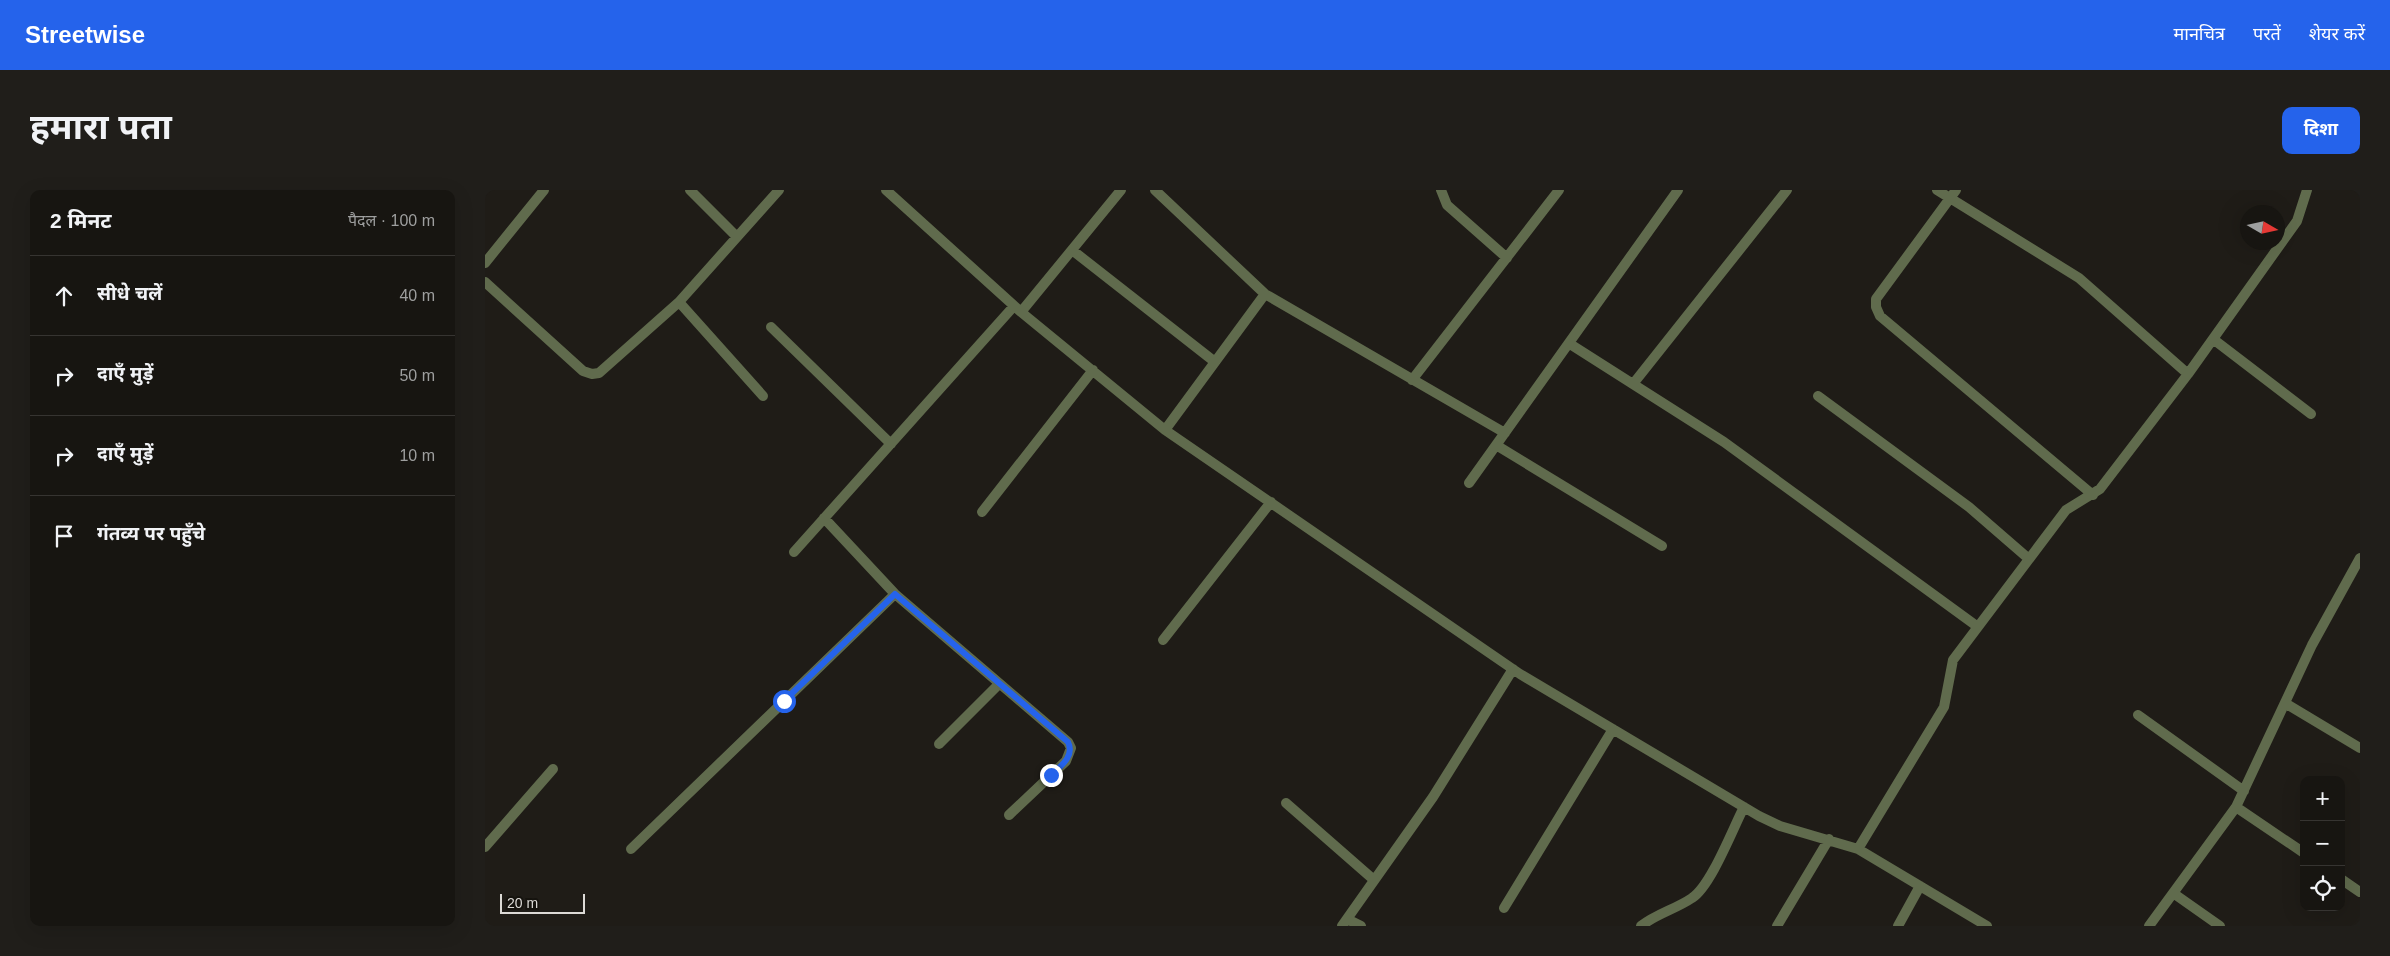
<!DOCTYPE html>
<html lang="hi">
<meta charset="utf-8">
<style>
:root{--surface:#171511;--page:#201e1a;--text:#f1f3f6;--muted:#9e9f9f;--line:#363431;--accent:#2563eb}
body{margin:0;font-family:Helvetica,"Noto Sans Devanagari",sans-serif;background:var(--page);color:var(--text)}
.controls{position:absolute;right:15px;bottom:15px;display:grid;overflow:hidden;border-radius:10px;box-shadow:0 5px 20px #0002}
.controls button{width:45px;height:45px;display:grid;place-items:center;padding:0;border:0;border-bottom:1px solid var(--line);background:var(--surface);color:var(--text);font:25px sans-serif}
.compass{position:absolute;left:1755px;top:15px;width:45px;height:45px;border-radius:50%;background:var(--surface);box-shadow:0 5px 20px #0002;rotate:99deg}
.scale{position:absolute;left:15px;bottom:12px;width:85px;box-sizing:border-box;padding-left:5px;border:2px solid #dcdad6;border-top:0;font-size:14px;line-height:18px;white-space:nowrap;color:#dcdad6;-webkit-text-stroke:4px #15130e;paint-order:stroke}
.stop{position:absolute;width:15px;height:15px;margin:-11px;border:4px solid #2563eb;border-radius:50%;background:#fff}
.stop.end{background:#2563eb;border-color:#fff;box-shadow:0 1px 5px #0008}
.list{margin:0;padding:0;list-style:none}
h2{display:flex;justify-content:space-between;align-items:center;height:65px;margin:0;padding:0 20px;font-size:21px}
h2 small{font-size:16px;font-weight:400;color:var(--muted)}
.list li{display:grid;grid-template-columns:32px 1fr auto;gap:15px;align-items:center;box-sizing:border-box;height:80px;padding:0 20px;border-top:1px solid var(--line)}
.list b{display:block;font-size:19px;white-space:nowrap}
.list em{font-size:16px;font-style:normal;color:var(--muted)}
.icon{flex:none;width:28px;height:28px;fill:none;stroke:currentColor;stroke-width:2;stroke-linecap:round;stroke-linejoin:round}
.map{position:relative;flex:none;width:1875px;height:736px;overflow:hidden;border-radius:10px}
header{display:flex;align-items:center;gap:30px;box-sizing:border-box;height:70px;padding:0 25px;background:var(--accent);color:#fff}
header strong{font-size:24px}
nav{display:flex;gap:28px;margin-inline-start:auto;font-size:18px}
.intro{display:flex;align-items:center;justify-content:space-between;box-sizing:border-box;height:120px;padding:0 30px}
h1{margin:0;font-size:35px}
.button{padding:12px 22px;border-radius:10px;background:var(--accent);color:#fff;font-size:18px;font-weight:700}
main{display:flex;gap:30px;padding:0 30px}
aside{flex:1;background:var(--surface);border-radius:10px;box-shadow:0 5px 20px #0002}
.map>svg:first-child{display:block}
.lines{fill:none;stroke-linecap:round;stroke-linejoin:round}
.service{stroke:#606b4d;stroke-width:10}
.minor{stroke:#606b4d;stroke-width:10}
.route{stroke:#2563eb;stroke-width:6}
</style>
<header>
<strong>Streetwise</strong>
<nav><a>मानचित्र</a><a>परतें</a><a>शेयर करें</a></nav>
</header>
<div class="intro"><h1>हमारा पता</h1><a class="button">दिशा</a></div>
<main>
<aside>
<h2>2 मिनट<small>पैदल · 100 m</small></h2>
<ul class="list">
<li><svg class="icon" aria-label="ahead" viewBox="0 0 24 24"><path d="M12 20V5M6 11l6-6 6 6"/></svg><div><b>सीधे चलें</b></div><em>40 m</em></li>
<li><svg class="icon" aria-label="right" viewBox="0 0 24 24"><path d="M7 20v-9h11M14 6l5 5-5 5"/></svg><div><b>दाएँ मुड़ें</b></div><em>50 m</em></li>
<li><svg class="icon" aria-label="right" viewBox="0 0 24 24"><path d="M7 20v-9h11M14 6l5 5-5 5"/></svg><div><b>दाएँ मुड़ें</b></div><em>10 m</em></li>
<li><svg class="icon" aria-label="arrive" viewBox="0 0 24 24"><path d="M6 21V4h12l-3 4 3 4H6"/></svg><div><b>गंतव्य पर पहुँचे</b></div></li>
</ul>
</aside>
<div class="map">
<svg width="1875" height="736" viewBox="0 0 1875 736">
<rect width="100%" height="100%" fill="#1f1c17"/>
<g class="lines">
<path class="service" d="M 454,554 L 514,494"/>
<path class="minor" d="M 205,0 L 252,47
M 401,0 L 536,122 L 680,240 L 1035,484 L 1274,626 L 1295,636 L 1373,659 L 1502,736
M 670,0 L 780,104 L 1020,243
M 956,0 L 962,15 L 1022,68
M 1452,0 L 1594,88 L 1703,184
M 1471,0 L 1391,109 L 1391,117 L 1395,126 L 1608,305
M 587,60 L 730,172
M 0,73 L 59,0
M 0,92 L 98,181 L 107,184 L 114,183 L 194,112 L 294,0
M 194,112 L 278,206
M 536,122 L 636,0
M 286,137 L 406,254
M 1728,149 L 1826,224
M 1085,154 L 1239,252 L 1493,437
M 927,190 L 1074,0
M 1148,194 L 1302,0
M 1333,206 L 1484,317 L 1544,369
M 680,240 L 780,104
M 1011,255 L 1177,356
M 984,293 L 1193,0
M 497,322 L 608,180
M 339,328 L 410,404 L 583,552 L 586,558 L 581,571 L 524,625
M 309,362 L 529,116
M 678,450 L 786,312
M 1800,513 L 1875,558
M 1653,525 L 1759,601
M 801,613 L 889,690
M 1751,617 L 1819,663
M 0,657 L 68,579
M 146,659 L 410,404
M 1373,659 L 1459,517 L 1468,470 L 1581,320 L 1615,299 L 1703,184 L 1812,31 L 1822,0
M 1856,689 L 1875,702
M 1688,703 L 1735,736
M 1019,718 L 1128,539
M 862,729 L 876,736
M 857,736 L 948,607 L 1028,479
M 1156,736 C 1171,724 1191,719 1207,708 C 1226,696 1248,638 1259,617
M 1292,736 L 1344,649
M 1413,736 L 1435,696
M 1664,736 L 1751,617 L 1827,455 L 1875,368"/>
</g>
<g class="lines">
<path class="route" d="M 299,511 L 410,404 L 583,552 C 590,566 576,576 566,585"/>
</g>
</svg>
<div class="controls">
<button>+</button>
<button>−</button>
<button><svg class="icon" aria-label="locate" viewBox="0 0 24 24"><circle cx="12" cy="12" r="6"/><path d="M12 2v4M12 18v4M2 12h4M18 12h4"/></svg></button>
</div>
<svg class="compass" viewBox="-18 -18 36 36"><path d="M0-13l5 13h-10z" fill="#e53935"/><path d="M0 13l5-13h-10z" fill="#9e9f9f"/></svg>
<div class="scale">20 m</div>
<div class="stop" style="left:299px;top:511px"></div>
<div class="stop end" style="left:566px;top:585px"></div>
</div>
</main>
